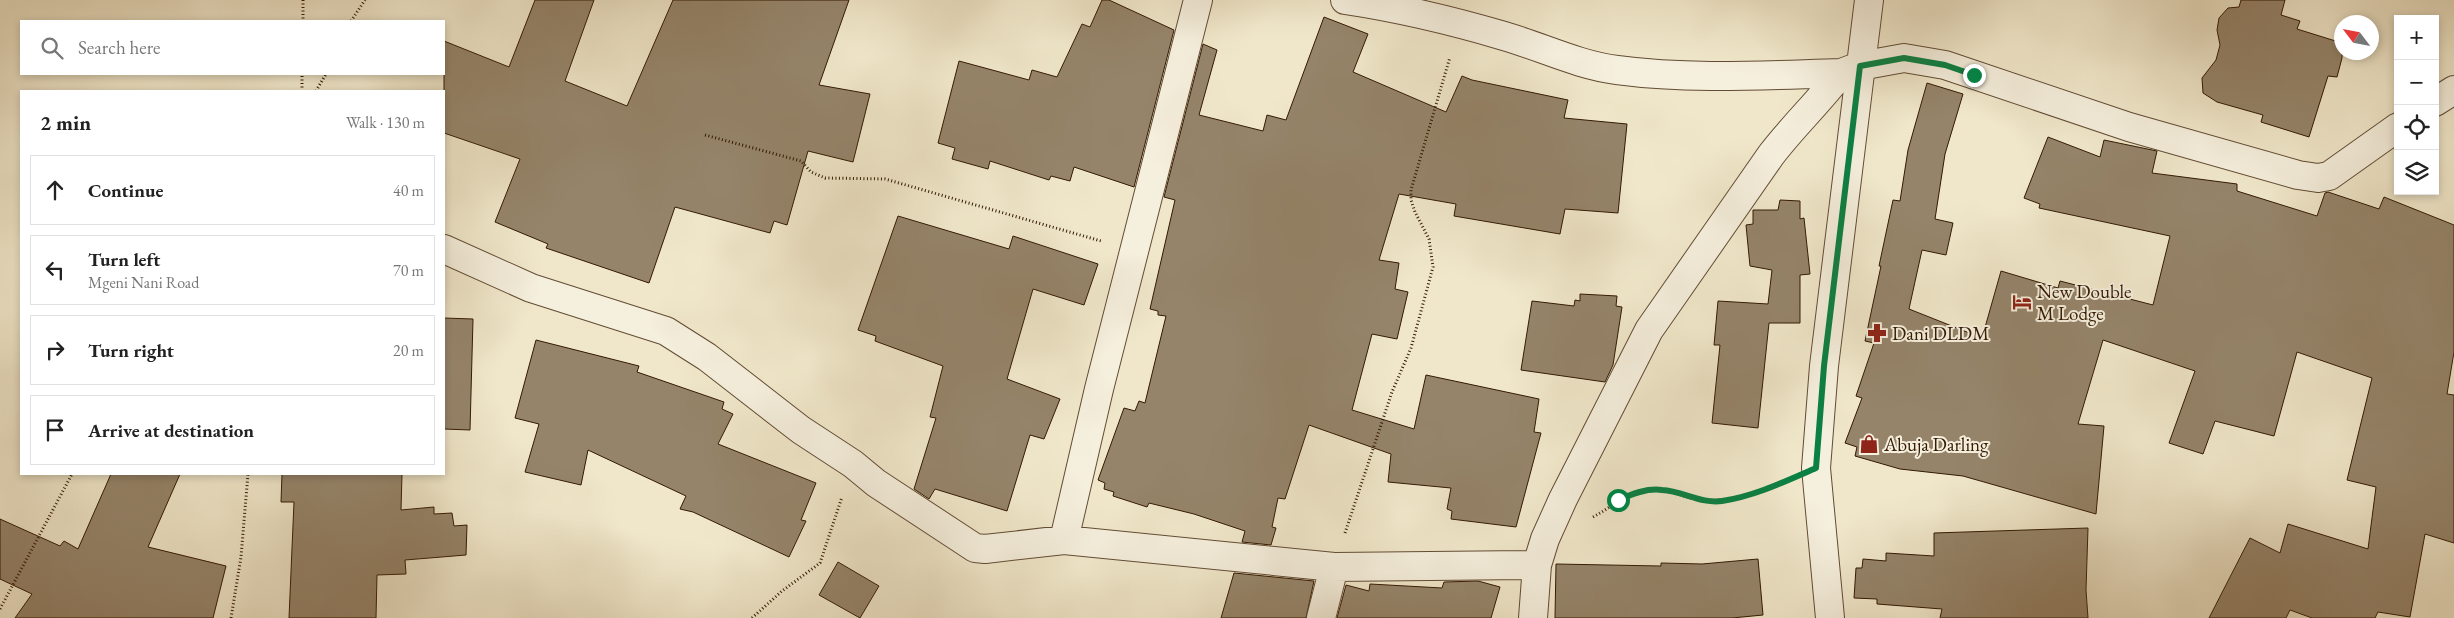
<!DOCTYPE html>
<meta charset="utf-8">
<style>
:root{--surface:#fff;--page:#f2f2f2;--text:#222;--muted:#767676;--line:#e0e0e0}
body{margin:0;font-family:"EB Garamond",serif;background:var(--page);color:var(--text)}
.controls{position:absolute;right:15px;top:15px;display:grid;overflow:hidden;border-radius:0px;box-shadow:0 2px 8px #0003}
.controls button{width:45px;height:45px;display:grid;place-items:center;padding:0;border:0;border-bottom:1px solid var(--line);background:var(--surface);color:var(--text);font:25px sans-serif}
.compass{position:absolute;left:2334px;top:15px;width:45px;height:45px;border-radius:50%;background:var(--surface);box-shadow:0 2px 8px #0003;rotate:302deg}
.stop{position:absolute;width:15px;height:15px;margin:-11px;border:4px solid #0b8043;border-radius:50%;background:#fff}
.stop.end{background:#0b8043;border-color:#fff;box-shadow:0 1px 5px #0008}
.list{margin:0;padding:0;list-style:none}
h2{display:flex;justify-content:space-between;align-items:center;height:65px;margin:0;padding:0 20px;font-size:21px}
h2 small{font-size:16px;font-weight:400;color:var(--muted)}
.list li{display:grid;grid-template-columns:32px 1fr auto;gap:15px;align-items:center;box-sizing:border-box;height:70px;margin:0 10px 10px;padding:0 10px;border:1px solid var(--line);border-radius:0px}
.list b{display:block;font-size:19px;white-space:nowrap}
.list p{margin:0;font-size:16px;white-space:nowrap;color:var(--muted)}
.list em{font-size:16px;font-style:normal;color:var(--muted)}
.icon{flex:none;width:28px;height:28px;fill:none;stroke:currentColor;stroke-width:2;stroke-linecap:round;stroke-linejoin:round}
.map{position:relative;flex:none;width:2454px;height:618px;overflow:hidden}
.search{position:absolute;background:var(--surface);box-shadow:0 2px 8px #0003;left:20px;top:20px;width:425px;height:55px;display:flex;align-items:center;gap:12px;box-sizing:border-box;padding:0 18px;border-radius:0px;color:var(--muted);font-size:19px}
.panel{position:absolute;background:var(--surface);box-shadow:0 2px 8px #0003;left:20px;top:90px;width:425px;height:385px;border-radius:0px}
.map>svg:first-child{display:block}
.building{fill:#95846a;stroke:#331902}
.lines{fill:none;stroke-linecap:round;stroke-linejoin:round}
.minor-casing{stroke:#624c34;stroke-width:30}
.path{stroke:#331902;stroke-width:3;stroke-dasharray:1 2.5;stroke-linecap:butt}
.minor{stroke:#f5efdd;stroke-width:28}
.route{stroke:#0b8043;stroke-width:6}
.labels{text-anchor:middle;stroke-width:4;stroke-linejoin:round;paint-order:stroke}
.poi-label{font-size:19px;fill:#331902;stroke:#f5efdd;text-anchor:start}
</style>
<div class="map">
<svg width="2454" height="618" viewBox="0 0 2454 618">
<rect width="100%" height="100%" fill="#f0e7ca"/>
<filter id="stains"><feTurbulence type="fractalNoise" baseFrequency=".004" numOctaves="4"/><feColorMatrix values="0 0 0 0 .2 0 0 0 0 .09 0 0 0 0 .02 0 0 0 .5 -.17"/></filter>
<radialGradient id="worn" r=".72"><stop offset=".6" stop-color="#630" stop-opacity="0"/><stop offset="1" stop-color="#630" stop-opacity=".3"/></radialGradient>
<path class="building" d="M 535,0 L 594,0 L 565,81 L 627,106 L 673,0 L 849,0 L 819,85 L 870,94 L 853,162 L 808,151 L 787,225 L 774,221 L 770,233 L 675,207 L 649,283 L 546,248 L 548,244 L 495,222 L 520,159 L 444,133 L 444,41 L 509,67 Z
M 1102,0 L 1109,0 L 1174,30 L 1134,187 L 1074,167 L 1070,181 L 1051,176 L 1049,180 L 990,161 L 988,169 L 952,159 L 955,148 L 938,143 L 959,61 L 1029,80 L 1032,70 L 1057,77 L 1082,24 L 1090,27 Z
M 2241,0 L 2285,0 L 2281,15 L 2300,21 L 2297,29 L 2342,43 L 2342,58 L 2337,77 L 2328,76 L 2309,137 L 2261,122 L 2263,115 L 2217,102 L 2203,93 L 2202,78 L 2216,60 L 2220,45 L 2217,30 L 2219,18 L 2228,8 L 2239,7 Z
M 1324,17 L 1368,34 L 1353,72 L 1446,112 L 1462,76 L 1472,80 L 1568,100 L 1564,118 L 1627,124 L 1618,213 L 1565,209 L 1560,234 L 1454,216 L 1456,204 L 1399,194 L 1379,260 L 1399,263 L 1395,289 L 1408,292 L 1397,339 L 1372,334 L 1352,410 L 1414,429 L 1426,375 L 1539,399 L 1534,432 L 1541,433 L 1516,527 L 1451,519 L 1452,511 L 1447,509 L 1451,488 L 1388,482 L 1391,454 L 1309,425 L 1285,499 L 1278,498 L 1272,527 L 1276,528 L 1271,545 L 1242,542 L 1245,531 L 1194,514 L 1149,503 L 1147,507 L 1113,496 L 1114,492 L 1104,489 L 1105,483 L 1098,480 L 1124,408 L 1135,411 L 1139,401 L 1145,403 L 1166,316 L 1158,315 L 1158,311 L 1150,309 L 1175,200 L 1164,197 L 1203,44 L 1217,50 L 1199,115 L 1263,131 L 1267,115 L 1286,120 Z
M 1927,83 L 1963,94 L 1945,154 L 1935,219 L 1953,223 L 1946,255 L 1922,250 L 1909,309 L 1982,338 L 2001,271 L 2058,288 L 2060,281 L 2153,305 L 2170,236 L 2039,208 L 2040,204 L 2024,198 L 2048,137 L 2100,157 L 2104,140 L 2157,151 L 2152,173 L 2237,184 L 2237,191 L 2317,216 L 2325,193 L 2328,192 L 2379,209 L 2384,197 L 2454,225 L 2454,352 L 2447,394 L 2454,395 L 2454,543 L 2425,534 L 2410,617 L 2378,612 L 2375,618 L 2312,618 L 2290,610 L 2286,618 L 2209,618 L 2250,538 L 2280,553 L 2288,524 L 2368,549 L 2376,487 L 2347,480 L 2372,378 L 2297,352 L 2274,436 L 2215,421 L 2203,454 L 2169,443 L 2195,371 L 2103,340 L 2078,424 L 2104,426 L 2096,514 L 1963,476 L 1900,469 L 1855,456 L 1857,447 L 1845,443 L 1862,398 L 1856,396 L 1874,343 L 1865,341 L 1881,266 L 1879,266 L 1893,200 L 1900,201 L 1908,150 Z
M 1780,200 L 1800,201 L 1800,219 L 1804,218 L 1810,274 L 1800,275 L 1800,323 L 1769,323 L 1758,428 L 1712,423 L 1720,345 L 1714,345 L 1718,301 L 1768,304 L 1772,270 L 1750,266 L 1746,225 L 1753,224 L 1753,210 L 1778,210 Z
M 898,216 L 1009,249 L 1013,236 L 1098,264 L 1084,305 L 1033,289 L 1007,379 L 1060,399 L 1044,439 L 1030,435 L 1007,511 L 935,489 L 929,499 L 914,489 L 936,418 L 930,417 L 943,366 L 875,341 L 876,336 L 858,330 Z
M 1580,294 L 1617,296 L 1616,306 L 1622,307 L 1613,365 L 1605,382 L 1521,370 L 1532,301 L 1574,306 L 1575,300 L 1580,301 Z
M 444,318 L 473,319 L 470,430 L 444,429 Z
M 536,340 L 639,366 L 637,372 L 724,402 L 722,409 L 733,414 L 718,444 L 816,483 L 801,520 L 806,521 L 789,557 L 693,512 L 680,509 L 686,496 L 588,450 L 581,485 L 525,472 L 539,424 L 515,418 Z
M 111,474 L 180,474 L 148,547 L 226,566 L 213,618 L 15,618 L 32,594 L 0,579 L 0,519 L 60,546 L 64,541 L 78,549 Z
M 282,474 L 402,474 L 401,510 L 434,507 L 434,514 L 452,513 L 454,526 L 467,525 L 466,555 L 405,560 L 406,574 L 377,575 L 376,618 L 289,618 L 294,502 L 281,502 Z
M 2088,528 L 2086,590 L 2088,618 L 1940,618 L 1942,609 L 1877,604 L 1877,599 L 1854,598 L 1856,568 L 1862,568 L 1863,559 L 1886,561 L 1886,553 L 1934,556 L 1934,533 Z
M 1758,559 L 1763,615 L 1732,618 L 1555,618 L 1556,564 L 1661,566 L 1661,563 L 1702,564 Z
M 838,562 L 879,586 L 860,618 L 819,595 Z
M 1234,573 L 1314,581 L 1306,618 L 1221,618 Z
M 1478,581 L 1500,587 L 1491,618 L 1337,618 L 1346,585 L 1369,591 L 1370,584 L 1442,588 L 1444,582 Z"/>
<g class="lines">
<g class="minor-casing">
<path id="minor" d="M 1345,0 C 1399,8 1453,21 1504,36 C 1542,47 1578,65 1617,70 C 1691,80 1767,75 1841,73 L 1860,66 L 1904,58 L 1945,65 L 2129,127 L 2298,175 L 2318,178 L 2329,176 L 2398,127
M 2435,102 L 2454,90
M 444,249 L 531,288 L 666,331 L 707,357 L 801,430 L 853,464 L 876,483 L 975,548 L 985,549 L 1064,540 L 1334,567 L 1537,565
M 1064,540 L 1099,389 L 1198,0
M 1321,618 L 1334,567
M 1533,618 L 1537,565 L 1545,539 L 1563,499 L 1649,330 L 1771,155 C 1793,126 1819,102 1841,73
M 1830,618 L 1816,468 L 1824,366 L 1869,0"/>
</g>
<path class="path" d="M 303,0 L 303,21
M 351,21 L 365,0
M 302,91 L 302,74
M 316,91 L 326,74
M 705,135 L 801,161 L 811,172 L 825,178 L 885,179 L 1101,241
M 1593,517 C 1614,506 1623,494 1648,490 C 1666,487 1680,497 1697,499 C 1728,504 1755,493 1783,482
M 1345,533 L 1392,392 L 1411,348 L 1433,267 L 1429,239 L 1415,212 L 1411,200 L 1411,190 L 1450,57
M 0,609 L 72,474
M 231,618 L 241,557 L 248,474
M 752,618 L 782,591 L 820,563 L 842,497"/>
<use href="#minor" class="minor"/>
</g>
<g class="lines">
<path class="route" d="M 1618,500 C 1632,494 1647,488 1662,490 C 1683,491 1701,504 1722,501 C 1755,496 1786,481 1816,468 L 1824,366 L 1860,66 L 1904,58 L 1945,65 L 1974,75"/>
</g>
<defs>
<g id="hotel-bare" transform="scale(1.5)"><path d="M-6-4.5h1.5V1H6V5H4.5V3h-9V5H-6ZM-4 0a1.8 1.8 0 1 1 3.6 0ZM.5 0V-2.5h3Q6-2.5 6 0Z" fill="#8f2418" stroke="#f5efdd" stroke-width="2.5" paint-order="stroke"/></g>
<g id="pharmacy-bare" transform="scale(1.5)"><path d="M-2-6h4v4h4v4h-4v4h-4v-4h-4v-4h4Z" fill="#8f2418" stroke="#f5efdd" stroke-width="2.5" paint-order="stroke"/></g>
<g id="shop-bare" transform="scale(1.5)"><path d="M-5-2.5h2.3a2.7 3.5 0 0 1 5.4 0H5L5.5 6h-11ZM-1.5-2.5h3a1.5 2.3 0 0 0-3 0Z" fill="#8f2418" stroke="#f5efdd" stroke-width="2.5" paint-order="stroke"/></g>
</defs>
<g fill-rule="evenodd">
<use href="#hotel-bare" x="2022" y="302"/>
<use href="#pharmacy-bare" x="1877" y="333"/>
<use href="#shop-bare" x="1869" y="444"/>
</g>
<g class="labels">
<g class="poi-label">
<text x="2037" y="298">New Double<tspan x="2037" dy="22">M Lodge</tspan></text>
<text x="1892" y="340">Dani DLDM</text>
<text x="1884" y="451">Abuja Darling</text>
</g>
</g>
<rect width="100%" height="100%" filter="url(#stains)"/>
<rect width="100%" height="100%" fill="url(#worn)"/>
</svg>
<div class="controls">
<button>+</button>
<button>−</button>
<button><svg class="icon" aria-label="locate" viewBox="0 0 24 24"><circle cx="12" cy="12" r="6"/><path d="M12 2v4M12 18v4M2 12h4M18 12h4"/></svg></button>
<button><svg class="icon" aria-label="layers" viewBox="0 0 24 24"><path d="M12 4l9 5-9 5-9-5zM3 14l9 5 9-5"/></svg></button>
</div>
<svg class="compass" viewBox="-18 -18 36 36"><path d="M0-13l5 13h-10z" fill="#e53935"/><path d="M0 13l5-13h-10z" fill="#767676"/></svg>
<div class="stop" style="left:1618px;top:500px"></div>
<div class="stop end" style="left:1974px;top:75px"></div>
<div class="search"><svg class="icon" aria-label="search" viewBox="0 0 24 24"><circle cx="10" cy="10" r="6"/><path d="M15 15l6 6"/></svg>Search here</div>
<section class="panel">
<h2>2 min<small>Walk · 130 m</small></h2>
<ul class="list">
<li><svg class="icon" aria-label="ahead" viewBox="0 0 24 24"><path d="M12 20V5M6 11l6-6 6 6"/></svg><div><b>Continue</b></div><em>40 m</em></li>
<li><svg class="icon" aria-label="left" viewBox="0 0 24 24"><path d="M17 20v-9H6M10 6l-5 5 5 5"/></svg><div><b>Turn left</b><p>Mgeni Nani Road</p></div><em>70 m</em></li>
<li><svg class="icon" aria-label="right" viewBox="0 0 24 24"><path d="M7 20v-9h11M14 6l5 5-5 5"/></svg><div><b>Turn right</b></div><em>20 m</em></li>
<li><svg class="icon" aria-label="arrive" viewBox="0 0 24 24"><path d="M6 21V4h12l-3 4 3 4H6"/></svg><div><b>Arrive at destination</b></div></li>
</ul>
</section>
</div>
